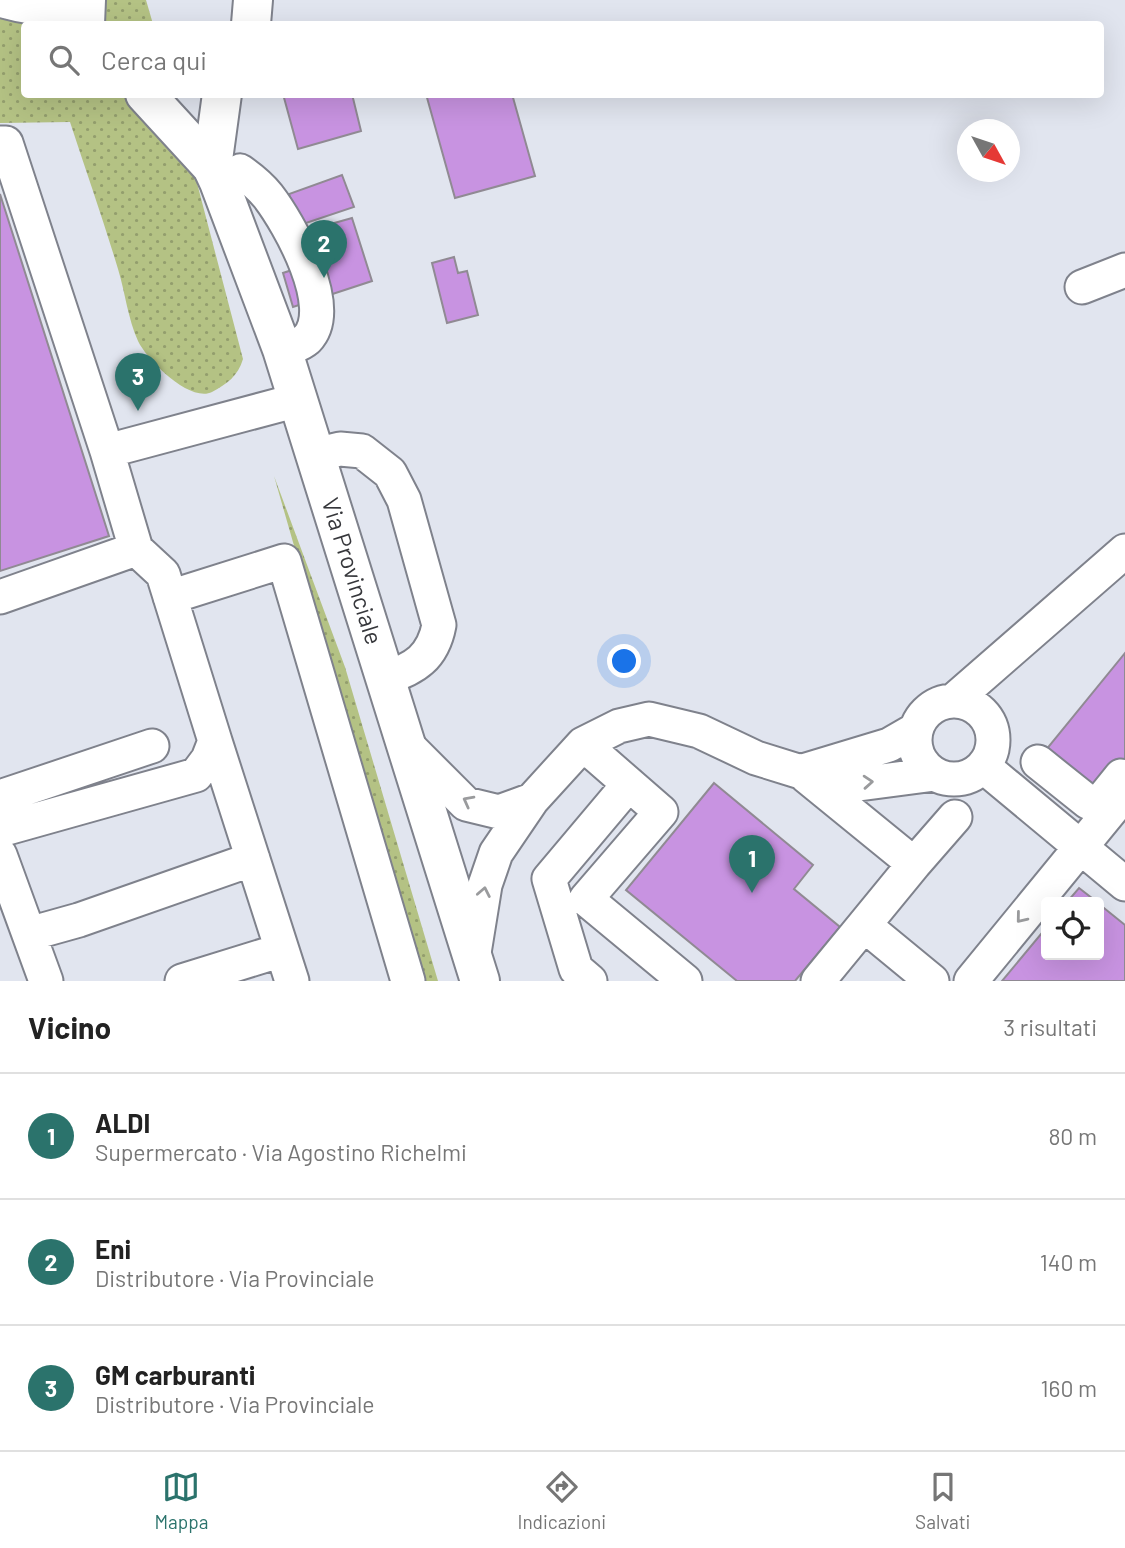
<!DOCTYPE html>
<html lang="it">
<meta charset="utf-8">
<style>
:root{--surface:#fff;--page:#f6f6f6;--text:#222;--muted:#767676;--line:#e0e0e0;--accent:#2b736c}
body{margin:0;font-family:Barlow,sans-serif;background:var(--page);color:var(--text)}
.controls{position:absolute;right:21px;bottom:21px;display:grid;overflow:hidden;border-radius:7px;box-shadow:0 7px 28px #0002}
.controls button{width:63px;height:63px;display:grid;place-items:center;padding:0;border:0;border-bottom:2px solid var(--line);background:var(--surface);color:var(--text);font:35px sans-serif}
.compass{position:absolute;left:957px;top:119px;width:63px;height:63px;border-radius:50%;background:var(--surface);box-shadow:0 7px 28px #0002;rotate:130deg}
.you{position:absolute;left:625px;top:662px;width:24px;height:24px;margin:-18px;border:5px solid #fff;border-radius:50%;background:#1a73e8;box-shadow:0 0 0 10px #1a73e833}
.badge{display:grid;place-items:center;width:46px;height:46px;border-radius:50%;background:var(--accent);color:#fff;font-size:23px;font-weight:700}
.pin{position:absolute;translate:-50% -58px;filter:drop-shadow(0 2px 4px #0008)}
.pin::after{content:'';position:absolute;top:37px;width:24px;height:21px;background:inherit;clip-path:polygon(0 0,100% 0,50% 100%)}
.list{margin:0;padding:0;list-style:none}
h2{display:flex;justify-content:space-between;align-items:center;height:91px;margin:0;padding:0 28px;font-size:30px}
h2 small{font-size:23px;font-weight:400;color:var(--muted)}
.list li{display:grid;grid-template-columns:46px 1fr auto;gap:21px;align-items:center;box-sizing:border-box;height:126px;padding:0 28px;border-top:2px solid var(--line)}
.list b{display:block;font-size:26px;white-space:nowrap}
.list p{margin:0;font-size:23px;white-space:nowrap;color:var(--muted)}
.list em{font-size:23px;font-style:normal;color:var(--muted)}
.icon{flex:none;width:38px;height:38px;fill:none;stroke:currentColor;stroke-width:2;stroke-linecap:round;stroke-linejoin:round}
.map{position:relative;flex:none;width:1125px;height:981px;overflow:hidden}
.search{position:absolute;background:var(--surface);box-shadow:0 7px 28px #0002;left:21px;right:21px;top:21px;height:77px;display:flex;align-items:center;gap:18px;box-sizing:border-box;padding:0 24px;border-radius:7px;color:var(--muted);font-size:26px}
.sheet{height:469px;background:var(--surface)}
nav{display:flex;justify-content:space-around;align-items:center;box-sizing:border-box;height:98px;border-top:2px solid var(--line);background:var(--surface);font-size:19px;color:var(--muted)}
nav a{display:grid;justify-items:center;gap:4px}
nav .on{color:var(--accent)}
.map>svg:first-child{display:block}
.grass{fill:url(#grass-dots)}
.building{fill:#c893e1;stroke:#908a93;stroke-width:2}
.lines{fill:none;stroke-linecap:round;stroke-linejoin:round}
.minor-casing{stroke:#7f828c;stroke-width:37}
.major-casing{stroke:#7f828c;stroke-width:42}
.minor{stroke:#fff;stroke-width:33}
.major{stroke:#fff;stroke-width:38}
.oneway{stroke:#9a9b9d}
.labels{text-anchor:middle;stroke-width:5;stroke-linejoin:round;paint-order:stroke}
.street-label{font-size:24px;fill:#36373b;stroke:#e1e5ef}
</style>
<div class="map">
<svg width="1125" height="981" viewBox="0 0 1125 981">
<defs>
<pattern id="grass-dots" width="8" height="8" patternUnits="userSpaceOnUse" patternTransform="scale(1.75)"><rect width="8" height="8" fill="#b4c284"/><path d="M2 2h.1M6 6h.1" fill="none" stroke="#939e6d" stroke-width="1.8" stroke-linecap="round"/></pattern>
</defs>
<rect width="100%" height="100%" fill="#e1e5ef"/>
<path class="grass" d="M 0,0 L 146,0 L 153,24 L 24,24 L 24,94 L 174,95 L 243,359 C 238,376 227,384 212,392 C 190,403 147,360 138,341 C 128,319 125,292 118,269 C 103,219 86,171 70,122 L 0,123 Z
M 274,476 L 345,667 L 438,981 L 419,981 Z"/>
<path class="building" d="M 283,94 L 352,94 L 361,131 L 298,149 Z
M 426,94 L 512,94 L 535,176 L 455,198 Z
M 342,175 L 354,207 L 300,225 L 289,194 Z
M 0,194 L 109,536 L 0,571 Z
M 352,218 L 372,281 L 293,307 L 283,273 L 322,260 L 313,229 Z
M 454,257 L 458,273 L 467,271 L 478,315 L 447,323 L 432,263 Z
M 1125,653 L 1125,761 L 1098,794 L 1045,751 Z
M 714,783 L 813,865 L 794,889 L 840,927 L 795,981 L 737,981 L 626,890 Z
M 1079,888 L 1097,902 L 1067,902 Z
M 1099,904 L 1125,925 L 1125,981 L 1002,981 L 1046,928 L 1046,955 L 1099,955 Z"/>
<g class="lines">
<g class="minor-casing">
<path id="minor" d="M 0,0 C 29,9 54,11 84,8
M 0,143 L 6,143 L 107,451 L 298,400
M 219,182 L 240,171 C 250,178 260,186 268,196 C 289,223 337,308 307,339 C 300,345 291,347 282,349
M 1082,287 L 1125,270
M 315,455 L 340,449 L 362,451 L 390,473 L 404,500 L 439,625 C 433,657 415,669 385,678
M 0,597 L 136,549 L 107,451
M 170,597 L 284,561 L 408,981
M 953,701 L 1125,551
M915 740a39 39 0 1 1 78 0a39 39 0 1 1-78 0Z
M 215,741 L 292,981
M 406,744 L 466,804 L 499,812 L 532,800
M 583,744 L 661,812 L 586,899 L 685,981
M 1038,762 L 1088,802 L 1100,802 L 1121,776
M 983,766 L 1125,884
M 803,771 L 889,745 L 915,730
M 806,776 L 914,864 L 864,925 L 932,981
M 0,797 L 152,746
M 0,830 L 196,775 L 208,759 L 215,741 L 163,574 L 136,549
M 0,855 L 46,981
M 914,864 L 955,817
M 29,934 L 79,920 L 253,859
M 473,959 L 485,885 L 496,853 L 532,800 L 583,744 L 619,726 L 649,719 L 699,731 L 756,758 L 801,772 L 859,784 L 935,774
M 182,981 L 282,950
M 590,981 L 576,969 L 549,879 L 629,784
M 818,981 L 864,925
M 971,981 L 1125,793"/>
</g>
<g class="major-casing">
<g id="major">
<path d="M 85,24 L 86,0"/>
<path d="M 251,24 L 253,0"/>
<path id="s1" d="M 145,94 L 212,167 L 219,182 L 282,349 L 480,981"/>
<path d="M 212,167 L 222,94"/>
</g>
</g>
<use href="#minor" class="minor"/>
<use href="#major" class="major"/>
</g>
<defs><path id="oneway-chevron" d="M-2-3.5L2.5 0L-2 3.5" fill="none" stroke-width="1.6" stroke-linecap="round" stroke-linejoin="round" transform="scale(1.75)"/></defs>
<g class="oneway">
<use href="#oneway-chevron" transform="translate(868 782) rotate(-4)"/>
<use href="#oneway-chevron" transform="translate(468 801) rotate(-152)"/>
<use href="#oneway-chevron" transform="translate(484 892) rotate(-79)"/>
<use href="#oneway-chevron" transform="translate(1021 918) rotate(129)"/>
</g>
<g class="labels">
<g class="street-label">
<text dy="8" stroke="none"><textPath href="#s1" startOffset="527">Via Provinciale</textPath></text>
</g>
</g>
</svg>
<div class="controls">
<button><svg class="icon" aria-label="locate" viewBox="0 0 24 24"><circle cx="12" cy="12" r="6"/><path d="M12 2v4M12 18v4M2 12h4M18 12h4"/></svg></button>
</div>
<svg class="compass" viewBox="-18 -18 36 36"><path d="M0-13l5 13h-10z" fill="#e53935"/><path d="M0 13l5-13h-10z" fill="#767676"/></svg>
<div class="you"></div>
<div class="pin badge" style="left:752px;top:893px">1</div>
<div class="pin badge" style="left:324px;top:278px">2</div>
<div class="pin badge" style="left:138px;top:411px">3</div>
<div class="search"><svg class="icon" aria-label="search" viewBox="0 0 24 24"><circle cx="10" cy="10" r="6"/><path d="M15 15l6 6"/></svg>Cerca qui</div>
</div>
<section class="sheet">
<h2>Vicino<small>3 risultati</small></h2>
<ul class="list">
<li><span class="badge">1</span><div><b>ALDI</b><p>Supermercato · Via Agostino Richelmi</p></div><em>80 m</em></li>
<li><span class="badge">2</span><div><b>Eni</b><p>Distributore · Via Provinciale</p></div><em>140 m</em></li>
<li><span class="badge">3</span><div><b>GM carburanti</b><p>Distributore · Via Provinciale</p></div><em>160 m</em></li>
</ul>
</section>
<nav>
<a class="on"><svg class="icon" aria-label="map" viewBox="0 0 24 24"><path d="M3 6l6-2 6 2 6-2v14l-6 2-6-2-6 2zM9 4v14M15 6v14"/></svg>Mappa</a>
<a><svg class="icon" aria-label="directions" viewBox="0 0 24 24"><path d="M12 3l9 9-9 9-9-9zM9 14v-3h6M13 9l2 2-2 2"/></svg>Indicazioni</a>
<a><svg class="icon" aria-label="saved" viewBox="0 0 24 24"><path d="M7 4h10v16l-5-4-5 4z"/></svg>Salvati</a>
</nav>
